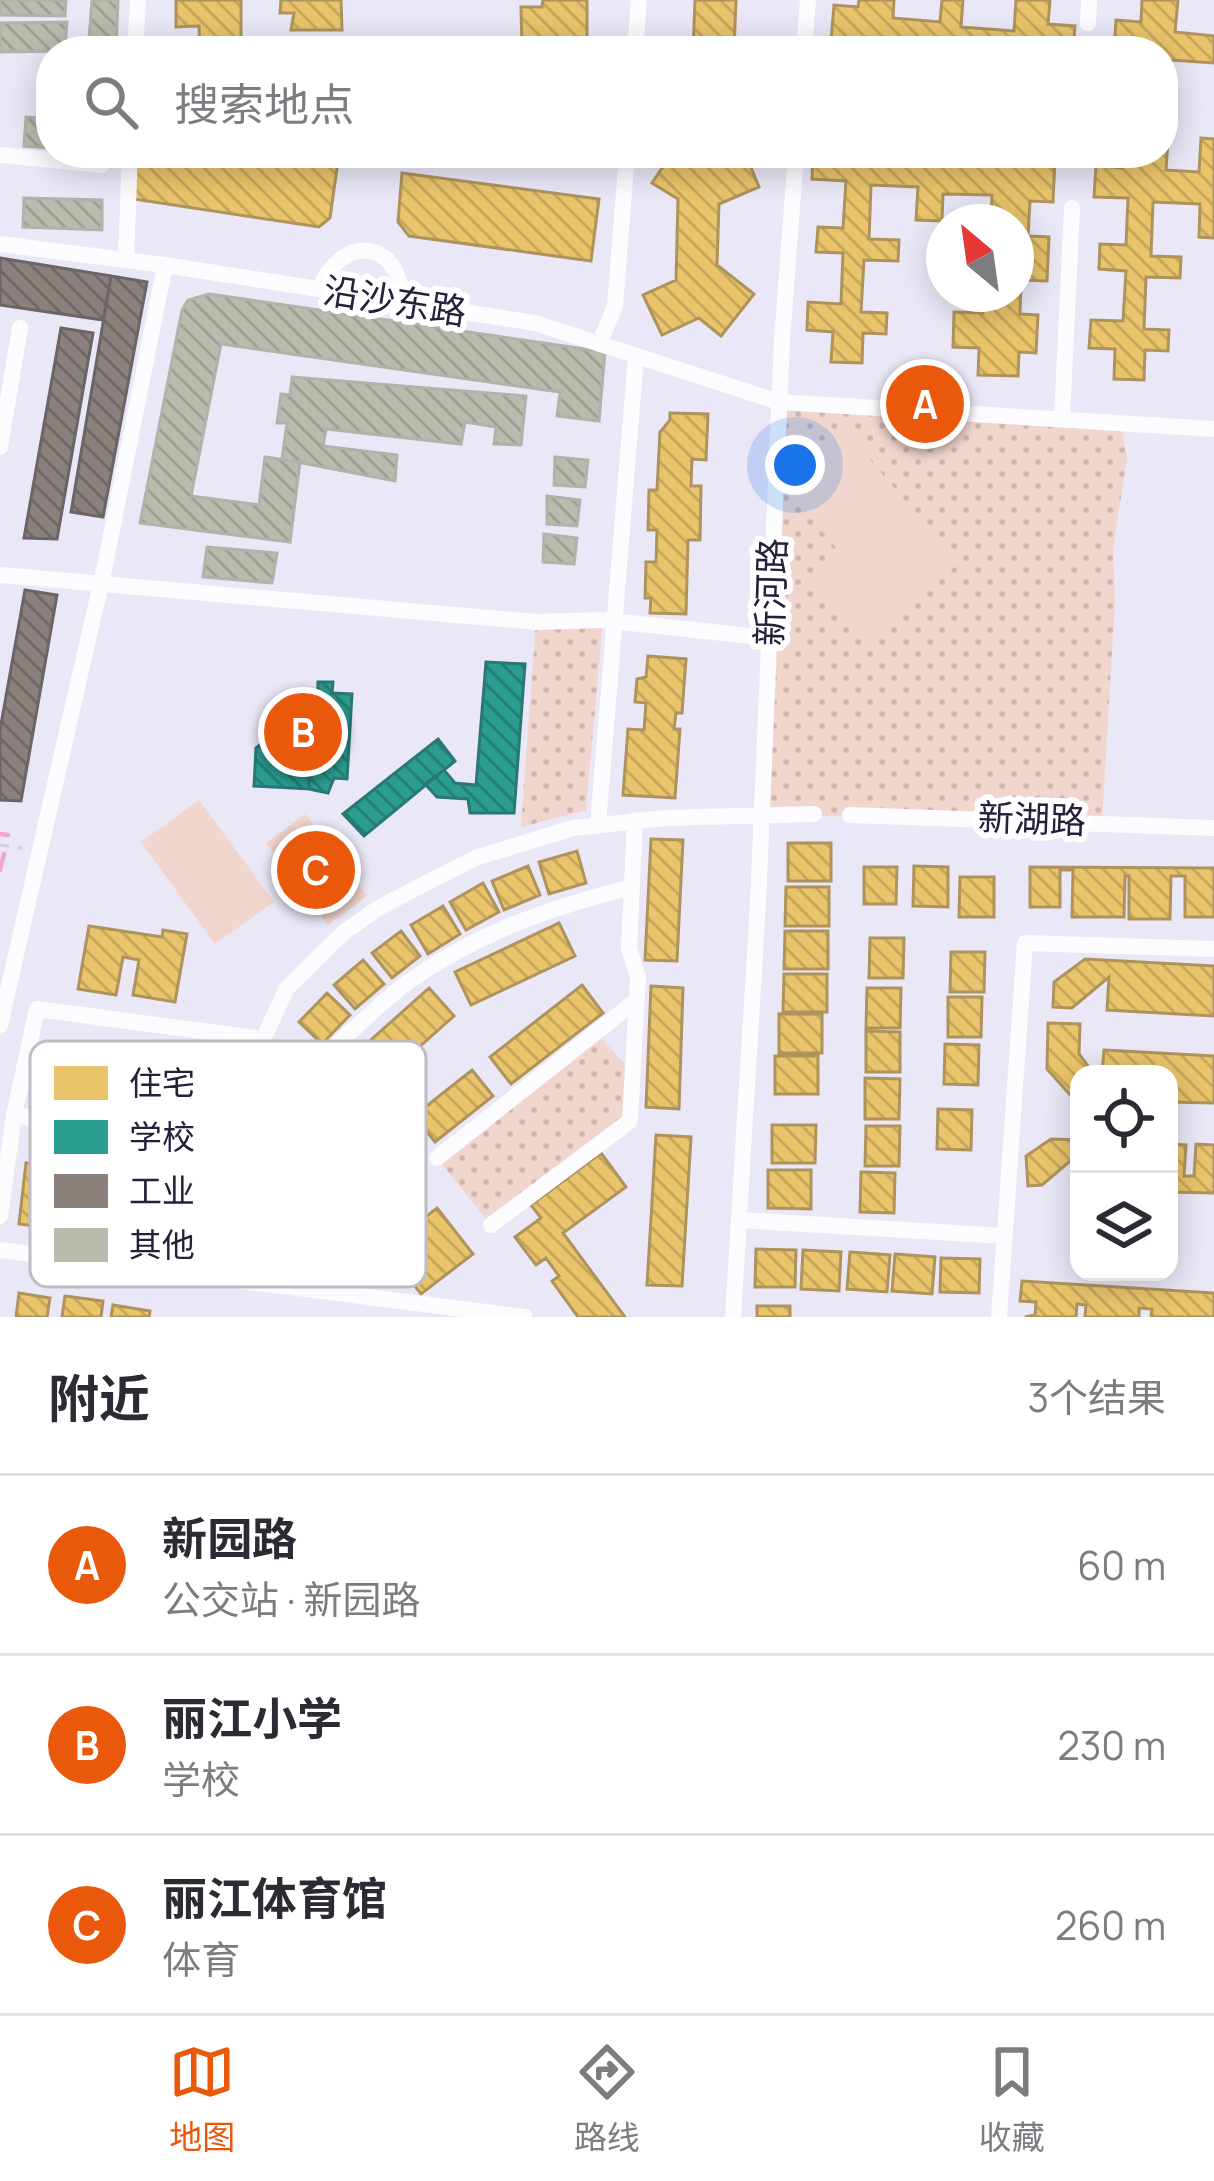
<!DOCTYPE html>
<html lang="zh">
<meta charset="utf-8">
<style>
:root{--surface:#fff;--page:#f7f7f7;--text:#2b2b33;--muted:#7c7c81;--line:#e1e1e2;--accent:#ea580c}
body{margin:0;font-family:Manrope,"Noto Sans SC",sans-serif;background:var(--page);color:var(--text)}
.controls{position:absolute;right:36px;bottom:36px;display:grid;overflow:hidden;border-radius:24px;box-shadow:0 6px 30px #0003}
.controls button{width:108px;height:108px;display:grid;place-items:center;padding:0;border:0;border-bottom:3px solid var(--line);background:var(--surface);color:var(--text);font:60px sans-serif}
.compass{position:absolute;left:926px;top:204px;width:108px;height:108px;border-radius:50%;background:var(--surface);box-shadow:0 6px 30px #0003;rotate:331deg}
.you{position:absolute;left:795px;top:465px;width:42px;height:42px;margin:-30px;border:9px solid #fff;border-radius:50%;background:#1a73e8;box-shadow:0 0 0 18px #1a73e833}
.badge{display:grid;place-items:center;width:78px;height:78px;border-radius:50%;background:var(--accent);color:#fff;font-size:39px;font-weight:700}
.pin{position:absolute;translate:-50% -50%;border:6px solid #fff;box-shadow:0 3px 12px #0006}
.list{margin:0;padding:0;list-style:none}
h2{display:flex;justify-content:space-between;align-items:center;height:156px;margin:0;padding:0 48px;font-size:51px}
h2 small{font-size:39px;font-weight:400;color:var(--muted)}
.list li{display:grid;grid-template-columns:78px 1fr auto;gap:36px;align-items:center;box-sizing:border-box;height:180px;padding:0 48px;border-top:3px solid var(--line)}
.list b{display:block;font-size:45px;white-space:nowrap}
.list p{margin:0;font-size:39px;white-space:nowrap;color:var(--muted)}
.list em{font-size:39px;font-style:normal;color:var(--muted)}
.icon{flex:none;width:66px;height:66px;fill:none;stroke:currentColor;stroke-width:2;stroke-linecap:round;stroke-linejoin:round}
.map{position:relative;flex:none;width:1214px;height:1317px;overflow:hidden}
.search{position:absolute;background:var(--surface);box-shadow:0 6px 30px #0003;left:36px;right:36px;top:36px;height:132px;display:flex;align-items:center;gap:30px;box-sizing:border-box;padding:0 42px;border-radius:48px;color:var(--muted);font-size:45px}
.sheet{height:696px;background:var(--surface)}
nav{display:flex;justify-content:space-around;align-items:center;box-sizing:border-box;height:168px;border-top:3px solid var(--line);background:var(--surface);font-size:33px;color:var(--muted)}
nav a{display:grid;justify-items:center;gap:6px}
nav .on{color:var(--accent)}
.map>svg:first-child{display:block}
.park{fill:url(#park-dots)}
.pitch{fill:#f1d6cd}
.homes{fill:url(#homes-back-hatch);stroke:#ae935c;stroke-width:3}
.schools{fill:url(#schools-back-hatch);stroke:#297876;stroke-width:3}
.industry{fill:url(#industry-back-hatch);stroke:#6c6468;stroke-width:3}
.lines{fill:none;stroke-linecap:round;stroke-linejoin:round}
.stream{stroke:#f2a8cb;stroke-width:4.5}
.building{fill:url(#building-back-hatch);stroke:#b2b2ac;stroke-width:3}
.path{stroke:#d2d2d7;stroke-width:3;stroke-dasharray:9 9;stroke-linecap:butt}
.minor{stroke:#fcfbfe;stroke-width:16}
.labels{text-anchor:middle;stroke-width:12;stroke-linejoin:round;paint-order:stroke}
.street-label{font-size:36px;fill:#26203a;stroke:#fff}
.key{fill:#fff;stroke:#bebcc4;stroke-width:3}
.key-label{font-size:33px;fill:#26203a}
</style>
<div class="map">
<svg width="1214" height="1317" viewBox="0 0 1214 1317">
<defs>
<pattern id="park-dots" width="8" height="8" patternUnits="userSpaceOnUse" patternTransform="scale(3)"><rect width="8" height="8" fill="#f1d6cd"/><path d="M2 2h.1M6 6h.1" fill="none" stroke="#ceb7b1" stroke-width="1.8" stroke-linecap="round"/></pattern>
<pattern id="homes-back-hatch" width="6" height="6" patternUnits="userSpaceOnUse" patternTransform="scale(3)"><rect width="6" height="6" fill="#e9c46a"/><path d="M-1 5l2 2M0 0l6 6M5-1l2 2" fill="none" stroke="#c8a85d"/></pattern>
<pattern id="schools-back-hatch" width="6" height="6" patternUnits="userSpaceOnUse" patternTransform="scale(3)"><rect width="6" height="6" fill="#2a9d8f"/><path d="M-1 5l2 2M0 0l6 6M5-1l2 2" fill="none" stroke="#248076"/></pattern>
<pattern id="industry-back-hatch" width="6" height="6" patternUnits="userSpaceOnUse" patternTransform="scale(3)"><rect width="6" height="6" fill="#8a817c"/><path d="M-1 5l2 2M0 0l6 6M5-1l2 2" fill="none" stroke="#716967"/></pattern>
<pattern id="building-back-hatch" width="6" height="6" patternUnits="userSpaceOnUse" patternTransform="scale(3)"><rect width="6" height="6" fill="#bbbbad"/><path d="M-1 5l2 2M0 0l6 6M5-1l2 2" fill="none" stroke="#a1a096"/></pattern>
</defs>
<rect width="100%" height="100%" fill="#eae7f7"/>
<path class="park" d="M 779,404 L 1122,431 L 1127,458 L 1113,549 L 1115,601 L 1102,821 L 761,815 Z
M 603,620 L 586,810 L 521,827 L 536,622 Z
M 596,1032 L 633,1073 L 630,1121 L 491,1225 L 437,1158 Z"/>
<path class="pitch" d="M 846,432 L 959,563 L 864,644 L 813,584 L 844,557 L 784,487 Z
M 199,800 L 274,902 L 215,944 L 141,842 Z
M 305,814 L 367,896 L 328,925 L 266,843 Z"/>
<path class="homes" d="M 176,0 L 241,0 L 241,51 L 200,51 L 199,26 L 176,27 Z
M 281,0 L 341,0 L 342,30 L 291,30 L 294,13 L 280,13 Z
M 543,0 L 587,0 L 587,51 L 522,47 L 521,7 L 542,7 Z
M 695,0 L 736,0 L 734,51 L 693,51 Z
M 859,0 L 894,0 L 893,18 L 940,22 L 942,0 L 963,0 L 961,27 L 1014,31 L 1016,0 L 1050,0 L 1048,24 L 1075,26 L 1073,51 L 936,51 L 889,45 L 888,51 L 856,51 L 857,42 L 831,41 L 834,5 L 858,7 Z
M 1142,0 L 1178,0 L 1175,32 L 1214,36 L 1214,63 L 1171,60 L 1169,92 L 1163,91 L 1163,51 L 1114,51 L 1116,20 L 1141,22 Z
M 1201,138 L 1214,139 L 1214,238 L 1199,237 L 1200,204 L 1153,202 L 1151,256 L 1181,257 L 1180,278 L 1146,277 L 1144,329 L 1169,330 L 1168,351 L 1145,350 L 1144,380 L 1114,379 L 1115,349 L 1089,348 L 1091,320 L 1123,321 L 1126,271 L 1099,269 L 1100,244 L 1126,245 L 1128,198 L 1094,197 L 1096,166 L 1122,168 L 1123,153 L 1163,153 L 1163,140 L 1168,141 L 1166,170 L 1199,172 Z
M 137,153 L 287,153 L 338,161 L 330,218 L 319,227 L 134,199 Z
M 672,153 L 695,153 L 702,158 L 713,153 L 745,153 L 759,187 L 719,204 L 717,265 L 754,294 L 721,336 L 699,318 L 662,335 L 643,295 L 676,280 L 678,199 L 652,183 Z
M 813,153 L 985,156 L 985,153 L 1038,153 L 1038,157 L 1055,158 L 1053,202 L 1030,201 L 1028,236 L 1049,237 L 1047,281 L 1021,280 L 1020,314 L 1038,315 L 1036,353 L 1019,352 L 1018,376 L 978,375 L 979,348 L 953,347 L 954,312 L 983,313 L 984,294 L 1016,294 L 1016,222 L 991,222 L 992,195 L 943,194 L 942,221 L 916,220 L 918,187 L 871,185 L 869,239 L 899,240 L 898,261 L 864,260 L 861,312 L 887,313 L 886,334 L 863,333 L 862,363 L 831,362 L 833,332 L 807,330 L 808,302 L 841,304 L 843,253 L 816,252 L 818,227 L 843,228 L 846,181 L 812,179 Z
M 402,173 L 599,199 L 591,261 L 409,236 L 398,222 Z
M 670,413 L 708,414 L 706,460 L 692,459 L 691,486 L 701,486 L 700,540 L 688,540 L 686,614 L 650,613 L 651,598 L 645,598 L 646,562 L 656,562 L 657,530 L 648,530 L 649,490 L 657,490 L 660,432 L 670,420 Z
M 648,656 L 686,659 L 682,713 L 676,713 L 674,729 L 680,729 L 675,798 L 623,795 L 628,729 L 644,730 L 646,703 L 635,702 L 637,679 L 646,677 Z
M 651,839 L 683,840 L 677,961 L 645,960 Z
M 788,843 L 831,843 L 831,881 L 788,881 Z
M 577,851 L 586,883 L 549,894 L 539,862 Z
M 528,866 L 540,895 L 504,910 L 492,881 Z
M 914,866 L 948,867 L 948,907 L 913,906 Z
M 864,867 L 897,867 L 896,904 L 864,904 Z
M 1030,867 L 1214,868 L 1214,917 L 1185,917 L 1185,876 L 1171,876 L 1170,919 L 1129,919 L 1129,876 L 1125,876 L 1124,917 L 1072,917 L 1073,870 L 1060,870 L 1060,907 L 1030,907 Z
M 960,877 L 994,877 L 994,917 L 959,917 Z
M 483,883 L 499,912 L 466,930 L 450,902 Z
M 786,887 L 829,887 L 829,926 L 785,926 Z
M 443,906 L 460,934 L 428,954 L 411,925 Z
M 559,923 L 575,956 L 471,1005 L 455,972 Z
M 89,926 L 162,937 L 163,930 L 187,934 L 175,1002 L 133,995 L 139,960 L 123,957 L 116,995 L 78,989 Z
M 401,931 L 420,956 L 392,978 L 372,953 Z
M 785,931 L 828,931 L 828,969 L 784,969 Z
M 870,938 L 904,938 L 903,978 L 869,978 Z
M 951,952 L 985,952 L 984,992 L 950,992 Z
M 1085,959 L 1214,966 L 1214,1016 L 1107,1010 L 1109,977 L 1072,1008 L 1053,1007 L 1054,982 Z
M 363,960 L 384,984 L 355,1009 L 334,985 Z
M 784,974 L 827,974 L 827,1012 L 783,1012 Z
M 582,985 L 603,1013 L 511,1084 L 490,1057 Z
M 651,986 L 683,988 L 679,1109 L 646,1107 Z
M 429,988 L 454,1016 L 389,1074 L 364,1046 Z
M 867,988 L 901,988 L 900,1028 L 866,1028 Z
M 327,993 L 350,1015 L 322,1044 L 299,1022 Z
M 948,997 L 982,997 L 981,1037 L 948,1037 Z
M 779,1014 L 822,1014 L 822,1053 L 779,1053 Z
M 1048,1023 L 1080,1024 L 1079,1054 L 1094,1074 L 1079,1074 L 1079,1099 L 1073,1098 L 1047,1069 Z
M 866,1031 L 900,1032 L 900,1072 L 866,1072 Z
M 945,1044 L 979,1045 L 978,1085 L 944,1084 Z
M 1104,1050 L 1214,1056 L 1214,1103 L 1169,1102 L 1169,1074 L 1102,1074 Z
M 775,1056 L 818,1056 L 818,1094 L 775,1094 Z
M 472,1070 L 493,1096 L 435,1142 L 414,1116 Z
M 865,1078 L 900,1079 L 899,1119 L 865,1119 Z
M 938,1109 L 972,1110 L 971,1150 L 937,1149 Z
M 772,1125 L 816,1125 L 815,1163 L 772,1163 Z
M 866,1126 L 900,1126 L 899,1166 L 865,1166 Z
M 656,1135 L 691,1137 L 682,1286 L 647,1285 Z
M 1051,1139 L 1079,1140 L 1079,1189 L 1075,1189 L 1076,1156 L 1042,1185 L 1028,1186 L 1026,1156 Z
M 1169,1144 L 1186,1145 L 1184,1176 L 1194,1176 L 1196,1144 L 1214,1145 L 1214,1193 L 1169,1192 Z
M 601,1153 L 626,1187 L 563,1233 L 625,1317 L 578,1317 L 552,1281 L 559,1276 L 546,1258 L 536,1265 L 515,1237 L 541,1218 L 531,1205 Z
M 26,1163 L 181,1181 L 174,1245 L 123,1239 L 127,1202 L 112,1200 L 108,1234 L 70,1230 L 74,1195 L 62,1194 L 58,1229 L 19,1224 Z
M 768,1170 L 811,1170 L 811,1209 L 768,1208 Z
M 861,1172 L 895,1173 L 894,1213 L 860,1212 Z
M 437,1208 L 473,1254 L 421,1294 L 385,1248 Z
M 756,1249 L 796,1250 L 795,1287 L 755,1287 Z
M 803,1250 L 841,1252 L 839,1291 L 801,1289 Z
M 850,1252 L 890,1255 L 887,1292 L 847,1289 Z
M 895,1254 L 935,1257 L 932,1294 L 892,1291 Z
M 941,1258 L 980,1259 L 979,1293 L 940,1292 Z
M 1022,1281 L 1214,1293 L 1214,1317 L 1151,1317 L 1152,1309 L 1139,1308 L 1139,1317 L 1085,1317 L 1086,1305 L 1077,1304 L 1076,1317 L 1025,1317 L 1035,1315 L 1036,1302 L 1020,1301 Z
M 19,1293 L 50,1298 L 47,1317 L 16,1317 Z
M 65,1296 L 103,1301 L 101,1317 L 62,1317 Z
M 113,1305 L 150,1311 L 149,1317 L 111,1317 Z
M 757,1306 L 790,1306 L 790,1317 L 757,1317 Z"/>
<path class="schools" d="M 486,662 L 525,664 L 514,813 L 470,813 L 468,799 L 437,797 L 425,784 L 444,770 L 455,783 L 476,785 Z
M 318,682 L 333,682 L 332,693 L 352,694 L 347,779 L 334,778 L 328,793 L 309,789 L 309,761 L 318,762 L 324,756 L 330,725 L 317,724 Z
M 317,702 L 317,724 L 280,757 L 309,761 L 309,789 L 254,786 L 256,748 L 312,703 Z
M 438,739 L 455,761 L 364,836 L 343,814 Z"/>
<path class="industry" d="M 0,258 L 111,276 L 103,320 L 0,305 Z
M 111,276 L 147,282 L 103,517 L 71,512 Z
M 61,328 L 93,333 L 57,539 L 24,538 Z
M 25,590 L 57,595 L 21,801 L 0,800 L 0,730 Z"/>
<g class="lines">
<path class="stream" d="M 0,834 L 8,835
M 0,870 L 4,854"/>
</g>
<path class="building" d="M 0,0 L 66,0 L 65,16 L 0,15 Z
M 92,0 L 118,0 L 116,51 L 88,51 Z
M 67,22 L 65,51 L 0,52 L 0,23 Z
M 26,117 L 51,119 L 51,148 L 24,146 Z
M 24,198 L 102,200 L 102,230 L 23,227 Z
M 209,294 L 605,352 L 599,421 L 557,416 L 560,392 L 221,344 L 191,496 L 259,505 L 265,457 L 300,462 L 290,542 L 140,523 L 182,310 L 188,300 Z
M 292,377 L 526,396 L 521,445 L 494,444 L 496,427 L 465,422 L 461,444 L 326,429 L 323,446 L 397,455 L 395,481 L 282,459 L 287,423 L 277,423 L 281,394 L 290,395 Z
M 555,457 L 588,460 L 585,487 L 554,485 Z
M 547,496 L 580,500 L 577,526 L 547,524 Z
M 544,534 L 577,538 L 574,564 L 543,562 Z
M 207,547 L 277,553 L 272,583 L 203,577 Z"/>
<g class="lines">
<path class="path" d="M 0,845 L 22,848"/>
<path class="minor" d="M 1088,23 L 1089,0
M 135,51 L 138,0
M 635,51 L 639,0
M 804,51 L 808,0
M 0,155 L 102,165
M 0,244 L 165,265 L 535,323 L 779,402 L 1214,429
M 126,260 L 130,153
M 319,289 C 343,233 401,239 402,302
M 599,344 L 615,306 L 627,153
M 1062,419 L 1072,208
M 0,447 L 20,328
M 0,575 L 536,622 L 603,620 L 769,638
M 850,815 L 1214,828
M 598,825 L 636,356
M 0,1025 L 104,570 L 165,265
M 334,1047 C 359,1025 384,999 411,980 C 479,932 552,907 632,887
M 14,1115 L 228,1145
M 437,1158 L 637,1000
M 0,1216 L 14,1115 L 37,1009 L 263,1039
M 739,1220 L 1005,1236
M 491,1225 L 630,1121 L 638,977 L 629,948 L 635,820
M 0,1250 L 525,1317
M 224,1277 L 239,1180 L 228,1145 L 251,1065 L 287,988 L 343,933 L 380,907 L 475,858 L 573,828 L 665,818 L 814,814
M 733,1317 L 758,903 L 782,341 L 796,153
M 999,1317 L 1025,943 L 1214,949"/>
</g>
<g class="labels">
<g class="street-label">
<text transform="translate(395 301) rotate(9)" y="13">沿沙东路</text>
<text transform="translate(771 592) rotate(-88)" y="13">新河路</text>
<text transform="translate(1032 819) rotate(2)" y="13">新湖路</text>
</g>
</g>
<rect x="30" y="1041" width="396" height="246" rx="18" class="key"/>
<rect x="54" y="1066" width="54" height="34" fill="#e9c46a"/>
<rect x="54" y="1120" width="54" height="34" fill="#2a9d8f"/>
<rect x="54" y="1174" width="54" height="34" fill="#8a817c"/>
<rect x="54" y="1228" width="54" height="34" fill="#bbbbad"/>
<g class="key-label">
<text x="129" y="1095">住宅</text>
<text x="129" y="1149">学校</text>
<text x="129" y="1203">工业</text>
<text x="129" y="1257">其他</text>
</g>
</svg>
<div class="controls">
<button><svg class="icon" aria-label="locate" viewBox="0 0 24 24"><circle cx="12" cy="12" r="6"/><path d="M12 2v4M12 18v4M2 12h4M18 12h4"/></svg></button>
<button><svg class="icon" aria-label="layers" viewBox="0 0 24 24"><path d="M12 4l9 5-9 5-9-5zM3 14l9 5 9-5"/></svg></button>
</div>
<svg class="compass" viewBox="-18 -18 36 36"><path d="M0-13l5 13h-10z" fill="#e53935"/><path d="M0 13l5-13h-10z" fill="#7c7c81"/></svg>
<div class="you"></div>
<div class="pin badge" style="left:925px;top:404px">A</div>
<div class="pin badge" style="left:303px;top:732px">B</div>
<div class="pin badge" style="left:316px;top:870px">C</div>
<div class="search"><svg class="icon" aria-label="search" viewBox="0 0 24 24"><circle cx="10" cy="10" r="6"/><path d="M15 15l6 6"/></svg>搜索地点</div>
</div>
<section class="sheet">
<h2>附近<small>3个结果</small></h2>
<ul class="list">
<li><span class="badge">A</span><div><b>新园路</b><p>公交站 · 新园路</p></div><em>60 m</em></li>
<li><span class="badge">B</span><div><b>丽江小学</b><p>学校</p></div><em>230 m</em></li>
<li><span class="badge">C</span><div><b>丽江体育馆</b><p>体育</p></div><em>260 m</em></li>
</ul>
</section>
<nav>
<a class="on"><svg class="icon" aria-label="map" viewBox="0 0 24 24"><path d="M3 6l6-2 6 2 6-2v14l-6 2-6-2-6 2zM9 4v14M15 6v14"/></svg>地图</a>
<a><svg class="icon" aria-label="directions" viewBox="0 0 24 24"><path d="M12 3l9 9-9 9-9-9zM9 14v-3h6M13 9l2 2-2 2"/></svg>路线</a>
<a><svg class="icon" aria-label="saved" viewBox="0 0 24 24"><path d="M7 4h10v16l-5-4-5 4z"/></svg>收藏</a>
</nav>
